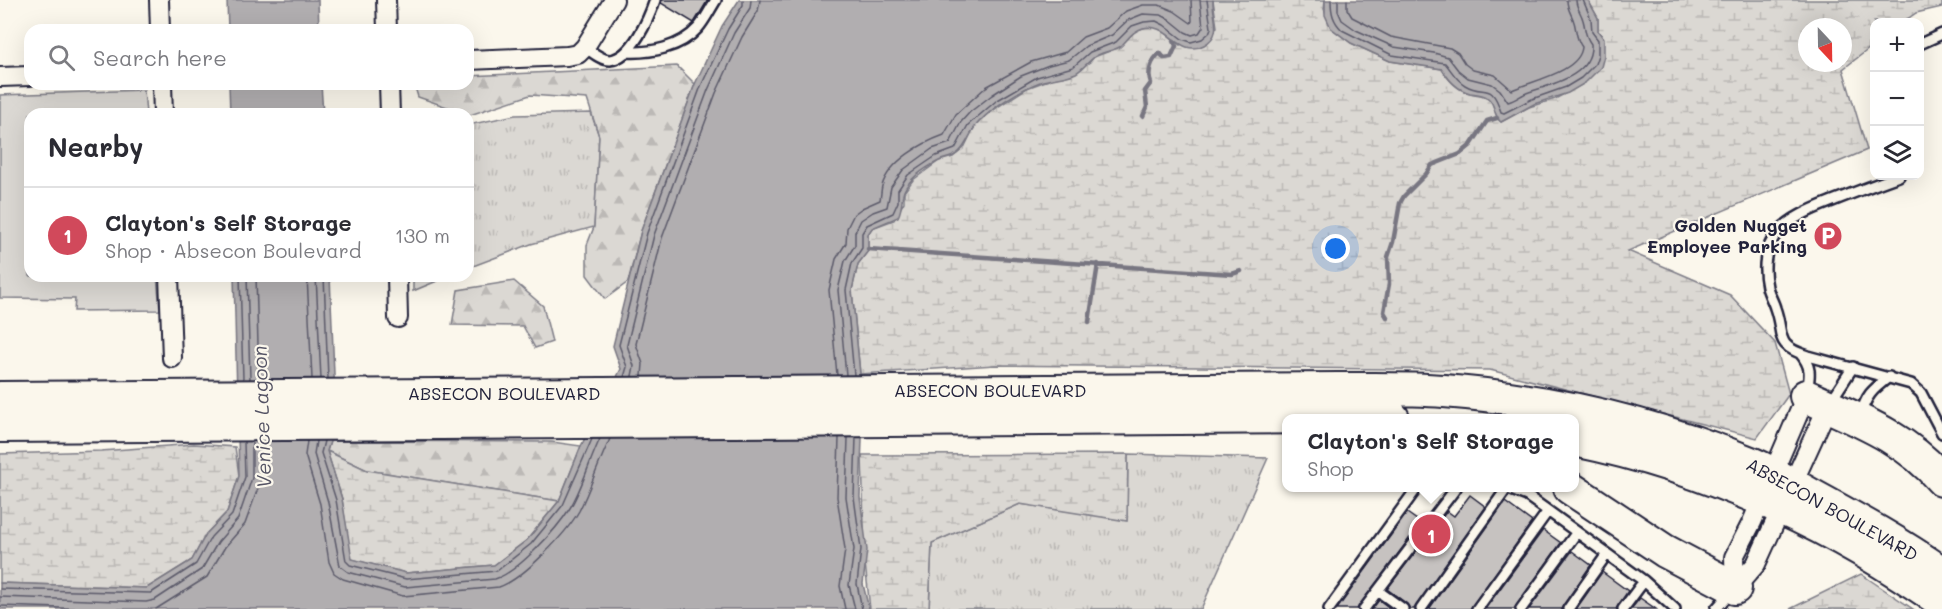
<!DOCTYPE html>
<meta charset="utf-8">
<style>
:root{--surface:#fff;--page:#f7f7f7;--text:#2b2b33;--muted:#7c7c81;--line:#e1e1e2;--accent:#d1495b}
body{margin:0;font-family:Mali,sans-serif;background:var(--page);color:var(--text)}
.controls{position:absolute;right:18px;top:18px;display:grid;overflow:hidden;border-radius:12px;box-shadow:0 6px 24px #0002}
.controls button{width:54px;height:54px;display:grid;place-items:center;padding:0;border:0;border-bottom:2px solid var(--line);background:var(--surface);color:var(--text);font:30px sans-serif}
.compass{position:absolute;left:1798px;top:18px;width:54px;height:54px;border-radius:50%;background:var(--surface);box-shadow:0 6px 24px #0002;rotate:158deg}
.you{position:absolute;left:1336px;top:249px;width:21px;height:21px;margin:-15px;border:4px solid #fff;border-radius:50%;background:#1a73e8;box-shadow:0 0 0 9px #1a73e833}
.badge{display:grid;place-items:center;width:39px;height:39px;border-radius:50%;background:var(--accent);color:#fff;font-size:20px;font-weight:700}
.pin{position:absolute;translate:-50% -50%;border:3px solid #fff;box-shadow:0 2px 6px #0006}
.popup{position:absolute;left:1282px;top:414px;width:297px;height:78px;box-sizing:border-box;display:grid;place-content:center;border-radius:12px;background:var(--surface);filter:drop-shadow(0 2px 4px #0005);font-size:20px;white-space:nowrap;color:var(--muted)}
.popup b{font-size:22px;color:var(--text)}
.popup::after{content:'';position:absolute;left:50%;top:100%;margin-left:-12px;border:12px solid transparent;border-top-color:var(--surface)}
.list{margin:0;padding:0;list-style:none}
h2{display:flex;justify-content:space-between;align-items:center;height:78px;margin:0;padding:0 24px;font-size:26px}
h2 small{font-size:20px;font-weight:400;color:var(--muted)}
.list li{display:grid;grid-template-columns:39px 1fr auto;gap:18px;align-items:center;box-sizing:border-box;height:96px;padding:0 24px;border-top:2px solid var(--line)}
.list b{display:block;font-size:22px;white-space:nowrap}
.list p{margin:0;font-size:20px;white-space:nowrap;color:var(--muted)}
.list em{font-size:20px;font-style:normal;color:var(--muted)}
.icon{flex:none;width:33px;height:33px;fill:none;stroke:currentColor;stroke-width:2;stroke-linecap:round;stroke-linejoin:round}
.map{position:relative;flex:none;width:1942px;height:609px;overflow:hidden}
.search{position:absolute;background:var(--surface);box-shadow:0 6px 24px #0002;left:24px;top:24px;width:450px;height:66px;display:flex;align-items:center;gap:15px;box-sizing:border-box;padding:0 21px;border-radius:18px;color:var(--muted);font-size:22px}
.panel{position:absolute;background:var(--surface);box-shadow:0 6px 24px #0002;left:24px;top:108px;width:450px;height:174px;border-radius:18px}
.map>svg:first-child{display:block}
.grass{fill:url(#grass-tufts);stroke:#7e7d87;stroke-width:1.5}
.forest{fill:url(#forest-firs);stroke:#7e7d87;stroke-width:1.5}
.wetland{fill:url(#wetland-marsh);stroke:#7e7d87;stroke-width:1.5;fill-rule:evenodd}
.green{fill:#dbd8d3;stroke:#7e7d87;stroke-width:1.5}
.water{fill:#b1aeb0;stroke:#787681;stroke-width:1.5}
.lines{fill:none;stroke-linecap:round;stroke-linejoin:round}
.shore{stroke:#5b5a6a;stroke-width:1.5}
.stream{stroke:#787681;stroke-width:4.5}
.building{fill:#c6c2c0;stroke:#22223b;stroke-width:1.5}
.lane-casing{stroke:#22223b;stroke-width:14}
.street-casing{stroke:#22223b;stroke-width:22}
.highway-casing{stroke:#22223b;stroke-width:36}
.lane{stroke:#fbf7ec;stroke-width:9}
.street{stroke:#fbf7ec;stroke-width:18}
.highway{stroke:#fbf7ec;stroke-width:32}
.labels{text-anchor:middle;stroke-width:4.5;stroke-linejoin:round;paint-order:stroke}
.poi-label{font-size:18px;font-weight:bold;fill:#22223b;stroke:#fbf7ec;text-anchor:end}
.street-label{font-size:18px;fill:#22223b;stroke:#fbf7ec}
.water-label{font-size:20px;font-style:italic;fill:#545364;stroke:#fbf7ec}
</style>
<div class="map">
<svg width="1942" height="609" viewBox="0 0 1942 609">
<defs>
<pattern id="grass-tufts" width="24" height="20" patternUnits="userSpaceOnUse" patternTransform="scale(1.5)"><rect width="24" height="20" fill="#dbd8d3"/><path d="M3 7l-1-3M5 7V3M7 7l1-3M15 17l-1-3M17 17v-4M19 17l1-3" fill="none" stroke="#bcb9b6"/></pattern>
<pattern id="forest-firs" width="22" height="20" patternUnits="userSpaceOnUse" patternTransform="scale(1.5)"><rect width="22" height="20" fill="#dbd8d3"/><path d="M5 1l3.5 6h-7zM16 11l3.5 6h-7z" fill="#bcb9b6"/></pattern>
<pattern id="wetland-marsh" width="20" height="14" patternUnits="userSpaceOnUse" patternTransform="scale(1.5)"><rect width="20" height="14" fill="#dbd8d3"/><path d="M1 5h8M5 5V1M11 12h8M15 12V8" fill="none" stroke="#bcb9b6"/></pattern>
</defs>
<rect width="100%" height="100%" fill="#fbf7ec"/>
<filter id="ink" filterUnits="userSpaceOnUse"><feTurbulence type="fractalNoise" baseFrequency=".0167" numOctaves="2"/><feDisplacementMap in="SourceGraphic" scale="12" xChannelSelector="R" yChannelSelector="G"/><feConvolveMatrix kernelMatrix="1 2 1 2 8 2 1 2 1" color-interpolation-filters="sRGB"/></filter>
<g filter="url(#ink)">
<path class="grass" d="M 591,113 L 599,136 L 594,227 L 531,244 L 468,268 L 468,212 L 473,184 L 468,183 L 468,125 L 515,115 Z
M 413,276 L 449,276 L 413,291 Z
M 1128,454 L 1268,458 L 1201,609 L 929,609 L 932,543 L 1020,504 L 1127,520 Z"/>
<path class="forest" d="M 677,66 L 695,84 L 641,231 L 628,282 L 605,299 L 587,275 L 587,245 L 594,227 L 599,136 L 587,99 L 530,95 L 470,115 L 418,97 L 414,84 L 468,84 L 468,76 Z
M 514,281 L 543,306 L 552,342 L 535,348 L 523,326 L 452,325 L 458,290 Z
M 330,441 L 552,442 L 581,446 L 559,501 L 367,470 L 327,451 Z"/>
<path class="wetland" d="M 1213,0 L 1325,0 L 1324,9 L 1331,28 L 1351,43 L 1390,61 L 1442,69 C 1447,79 1458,90 1470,93 C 1476,95 1483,94 1488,98 C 1496,104 1493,116 1501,122 L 1529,107 L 1555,99 L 1585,83 L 1602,35 L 1598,31 L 1598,18 L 1588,0 L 1942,0 L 1942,7 L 1916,13 L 1903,22 L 1874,22 L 1874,45 L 1843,69 L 1867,150 L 1628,251 L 1730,295 L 1775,343 L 1789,394 L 1757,438 L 1490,370 L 995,365 L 860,374 L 852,290 L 858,264 L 868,251 L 868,234 L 872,228 L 894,220 L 904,202 L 904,192 L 913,180 L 939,161 L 953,157 L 964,148 L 973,129 L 979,122 L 999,106 L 1027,88 L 1054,78 L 1066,76 L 1090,62 L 1094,57 L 1120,47 L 1135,31 L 1146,27 L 1155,27 L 1162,30 L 1180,45 L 1217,27 ZM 1807,27 L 1843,27 L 1843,63 L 1807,63 Z
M 194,444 L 235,447 L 239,476 L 227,512 L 206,534 L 192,560 L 147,588 L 0,583 L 0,454 L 101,451 Z
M 327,451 L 367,470 L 559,501 L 527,540 L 494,565 L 406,573 L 351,559 L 342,499 Z
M 1128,454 L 1127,521 L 1020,504 L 932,543 L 929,609 L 870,609 L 865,563 L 862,455 Z
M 1861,574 L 1913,609 L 1790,609 Z"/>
<path class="green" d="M 144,90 L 146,114 L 30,114 L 30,276 L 157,276 L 160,310 L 74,311 L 75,299 L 0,298 L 0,95 Z"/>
<path class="water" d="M 227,0 L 318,0 L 319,30 L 228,30 Z
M 739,0 L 1213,0 C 1212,17 1224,34 1204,45 C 1179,59 1168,21 1143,28 C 1133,31 1129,38 1122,45 C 1114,52 1101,51 1093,58 C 1087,63 1083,69 1076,73 C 1065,78 1052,78 1040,82 C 1019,90 995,106 979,122 C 970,131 968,144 959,152 C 953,158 945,158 939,161 C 927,167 910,178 904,191 C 901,199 903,207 898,217 L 872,228 L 868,234 L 868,251 L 858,264 L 852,290 L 860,374 L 862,439 L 860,497 L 867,550 L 863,584 L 869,609 L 0,609 L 0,583 L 147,588 L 192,560 L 206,534 L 227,512 L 239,476 L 234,276 L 330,276 L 336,423 L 327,451 L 342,499 L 352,559 L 406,573 L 494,565 L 527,540 L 559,501 L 581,446 L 621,369 L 613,346 L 641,231 L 695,84 L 722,26 Z
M 1325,0 L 1588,0 L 1598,18 L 1598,31 L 1604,39 L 1604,56 L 1601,67 L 1585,83 L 1568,93 L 1534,104 L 1501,122 C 1493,116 1496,104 1488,98 C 1483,94 1476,94 1470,93 C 1457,90 1448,79 1442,69 L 1390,61 L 1351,43 L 1331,28 L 1325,15 Z
M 229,84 L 321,84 L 323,114 L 230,114 Z"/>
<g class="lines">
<path class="shore" d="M 1331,0 C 1331,13 1333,21 1342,30 L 1392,55 L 1445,63 C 1452,71 1455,79 1465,85 C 1485,97 1491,80 1501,112 L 1504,113 L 1532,99 L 1566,87 L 1581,78 L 1595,64 L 1598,55 L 1598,40 L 1592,32 L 1591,19 L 1583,0
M 1338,0 L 1338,11 L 1342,20 L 1356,30 L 1394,47 L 1434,53 L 1448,57 L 1458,70 L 1468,78 L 1492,84 L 1500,90 L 1508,102 C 1516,100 1522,94 1529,92 C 1553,84 1593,75 1591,44 C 1584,35 1586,30 1583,20 C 1581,12 1576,8 1576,0
M 1347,0 L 1347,9 L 1352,17 L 1391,37 L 1450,48 L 1458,53 L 1465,64 L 1473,70 L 1495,75 L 1512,90 C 1531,81 1580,72 1582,47 C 1575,38 1577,29 1573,19 C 1570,12 1567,8 1567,0
M 240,276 L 243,379
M 247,276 L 250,379
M 256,276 L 259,379
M 307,276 L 312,379
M 316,276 L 321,379
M 324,276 L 328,379
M 837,375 L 829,290 L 836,259 L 846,243 L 847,228 L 854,214 L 862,208 L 880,200 C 881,195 881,190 882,186 C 889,161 922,143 944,135 L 956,114 L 986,87 L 1031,62 L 1066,52 L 1083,37 L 1107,28 L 1126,11 L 1143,5 L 1159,5 L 1174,11 L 1191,23 L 1192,21 L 1191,0
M 846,375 L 838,290 L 845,261 L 855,245 L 855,232 L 861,220 L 873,212 L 887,207 L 891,187 L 903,170 L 932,149 L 950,143 L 961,122 L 970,112 L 992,95 L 1021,76 L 1049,65 L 1069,60 L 1086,46 L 1112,35 L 1128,20 L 1143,14 L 1161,15 L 1169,19 L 1185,32 L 1192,35 L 1199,33 L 1203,27 L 1200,0
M 854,375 L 846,290 L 852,263 L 862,248 L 862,233 L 867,225 L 893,213 L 898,202 L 898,190 L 908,175 L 936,156 L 955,149 L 968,125 L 996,101 L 1037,77 L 1073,67 L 1090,52 L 1116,42 L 1132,26 L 1144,22 L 1156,21 L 1164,25 L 1182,39 L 1191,42 L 1202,39 L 1209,33 L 1211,28 L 1207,0
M 632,376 L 634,366 L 627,345 L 654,235 L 708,90 L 734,33 L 750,8 L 751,0
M 642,376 L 643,364 L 636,344 L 662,238 L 716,93 L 742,37 L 758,11 L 760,0
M 624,377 L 627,367 L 619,345 L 647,233 L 701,86 L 728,29 L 743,5 L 743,0
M 856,437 L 854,497 L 861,549 L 857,584 L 862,609
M 839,438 L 837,497 L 845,549 L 840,586 L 845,609
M 848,438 L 846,497 L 854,549 L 849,585 L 855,609
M 307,441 L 305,455 L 320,504 L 329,562 L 334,573 L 343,579 L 403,596 L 499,587 C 523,579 566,534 579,511 C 591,488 598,463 610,439
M 316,441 L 314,454 L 328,502 L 340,566 L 348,572 L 405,587 L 495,579 C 518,572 557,529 570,508 C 583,487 589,461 600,439
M 324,441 L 321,453 L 336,500 L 346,561 L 350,565 L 406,579 L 497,571 L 531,544 L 563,505 L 592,439
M 0,589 L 151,593 L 196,564 L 211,537 L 232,515 L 245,477 L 244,442
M 0,597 L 146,602 L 155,600 L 202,569 L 218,542 L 238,519 L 252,478 L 252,442
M 0,606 L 93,609
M 156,609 L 207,577 L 225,547 L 245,524 L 261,480 L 261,441"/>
<path class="stream" d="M 1143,116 L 1147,107 L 1145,91 L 1151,83 C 1147,73 1151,60 1160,53 L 1164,58 L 1171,57 L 1176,46 L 1174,41
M 868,249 L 1232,274 L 1241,271
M 1387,317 L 1384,312 L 1389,284 L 1388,257 L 1393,242 L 1400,203 L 1404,196 L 1426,174 L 1432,165 L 1460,154 L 1471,145 L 1487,121 L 1497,118
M 1089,322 L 1098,264"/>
</g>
<path class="building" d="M 662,0 L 708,0 L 694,23 L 661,3 Z
M 1470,495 L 1486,507 L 1414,609 L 1410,609 L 1407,604 L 1387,589 L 1447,511 L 1454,516 Z
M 1505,502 L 1532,522 L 1470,609 L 1429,609 Z
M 1407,513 L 1421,523 L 1357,609 L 1337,609 Z
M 1543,530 L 1561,543 L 1514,609 L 1485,609 Z
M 1572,551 L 1591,565 L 1561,609 L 1529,609 Z
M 1602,572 L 1628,591 L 1616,609 L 1576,609 Z
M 1640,598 L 1656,609 L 1631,609 Z
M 1379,600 L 1391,609 L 1372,609 Z"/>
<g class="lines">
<g class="lane-casing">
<path id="lane" d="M 1920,44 L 1942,34
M 585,47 C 592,52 601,60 610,60 C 632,58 649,18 655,0
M 627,52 C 651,53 680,48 698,28 C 705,20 710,9 716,0
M 1899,176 C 1876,184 1853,193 1830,202 C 1789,218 1756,235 1767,287 C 1769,295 1773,301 1775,308 C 1785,336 1773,345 1808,356 L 1911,384 L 1921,393 L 1942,433
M 1800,353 C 1812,367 1810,375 1807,392
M 1831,401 L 1853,367
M 1860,417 C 1866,395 1872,390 1889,377
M 1506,488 L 1527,496 L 1548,511 L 1644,581 L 1675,609
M 1378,591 L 1403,609
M 1329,609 L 1417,488
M 1364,609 L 1456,488
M 1421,609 L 1507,488
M 1477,609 L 1548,511
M 1521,609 L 1577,532
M 1568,609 L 1607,554
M 1623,609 L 1644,581
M 1716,609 L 1731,592"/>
</g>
<g class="street-casing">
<path id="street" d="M 159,0 L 160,30
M 386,0 L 387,30
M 468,60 L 567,56 L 578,54 L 585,47 L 614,0
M 0,77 L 30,76
M 162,84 L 163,114
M 389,84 L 390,114
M 169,276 L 172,358
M 397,276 L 398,318
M 1735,588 L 1734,557 L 1752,522 L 1806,396
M 1735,588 L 1756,564 L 1828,406"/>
</g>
<g class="highway-casing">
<path id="highway" d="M 1806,396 C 1856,419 1906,437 1942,480
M 0,398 L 1339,389 C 1374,389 1409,388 1444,391 C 1549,399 1655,424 1753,464 C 1774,473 1793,485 1813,496 C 1857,520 1901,544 1942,573
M 0,426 L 1333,417 L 1393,418
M 1575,440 C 1707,467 1833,524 1942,602
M 1570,488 L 1665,551 L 1735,588"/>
</g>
<use href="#lane" class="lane"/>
<use href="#street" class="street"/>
<use href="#highway" class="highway"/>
</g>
</g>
<defs>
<g id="parking-disc" transform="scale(1.5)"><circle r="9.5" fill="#d1495b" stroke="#fbf7ec"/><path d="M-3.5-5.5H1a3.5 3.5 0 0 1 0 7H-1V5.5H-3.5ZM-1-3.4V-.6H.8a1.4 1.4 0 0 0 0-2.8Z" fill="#fff"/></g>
</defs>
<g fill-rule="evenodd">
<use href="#parking-disc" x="1828" y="236"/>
</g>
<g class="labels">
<g class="poi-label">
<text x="1807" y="232">Golden Nugget<tspan x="1807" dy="21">Employee Parking</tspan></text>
</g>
<g class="street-label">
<text x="990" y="397">ABSECON BOULEVARD</text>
<text x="504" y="400">ABSECON BOULEVARD</text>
<text transform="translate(1832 510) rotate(29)" y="6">ABSECON BOULEVARD</text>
</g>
<g class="water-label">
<text transform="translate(262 417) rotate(-92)" y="7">Venice Lagoon</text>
</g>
</g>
</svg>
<div class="controls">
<button>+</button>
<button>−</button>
<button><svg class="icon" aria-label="layers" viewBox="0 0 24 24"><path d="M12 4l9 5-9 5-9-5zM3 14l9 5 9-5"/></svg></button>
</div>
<svg class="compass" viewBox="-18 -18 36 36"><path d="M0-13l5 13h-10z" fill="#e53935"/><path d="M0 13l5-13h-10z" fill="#7c7c81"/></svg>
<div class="you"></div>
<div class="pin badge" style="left:1431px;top:534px">1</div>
<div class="popup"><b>Clayton's Self Storage</b>Shop</div>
<div class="search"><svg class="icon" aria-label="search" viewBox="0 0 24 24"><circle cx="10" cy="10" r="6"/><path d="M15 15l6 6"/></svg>Search here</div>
<section class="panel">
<h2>Nearby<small></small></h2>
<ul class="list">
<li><span class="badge">1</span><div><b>Clayton's Self Storage</b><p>Shop · Absecon Boulevard</p></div><em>130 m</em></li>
</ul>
</section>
</div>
